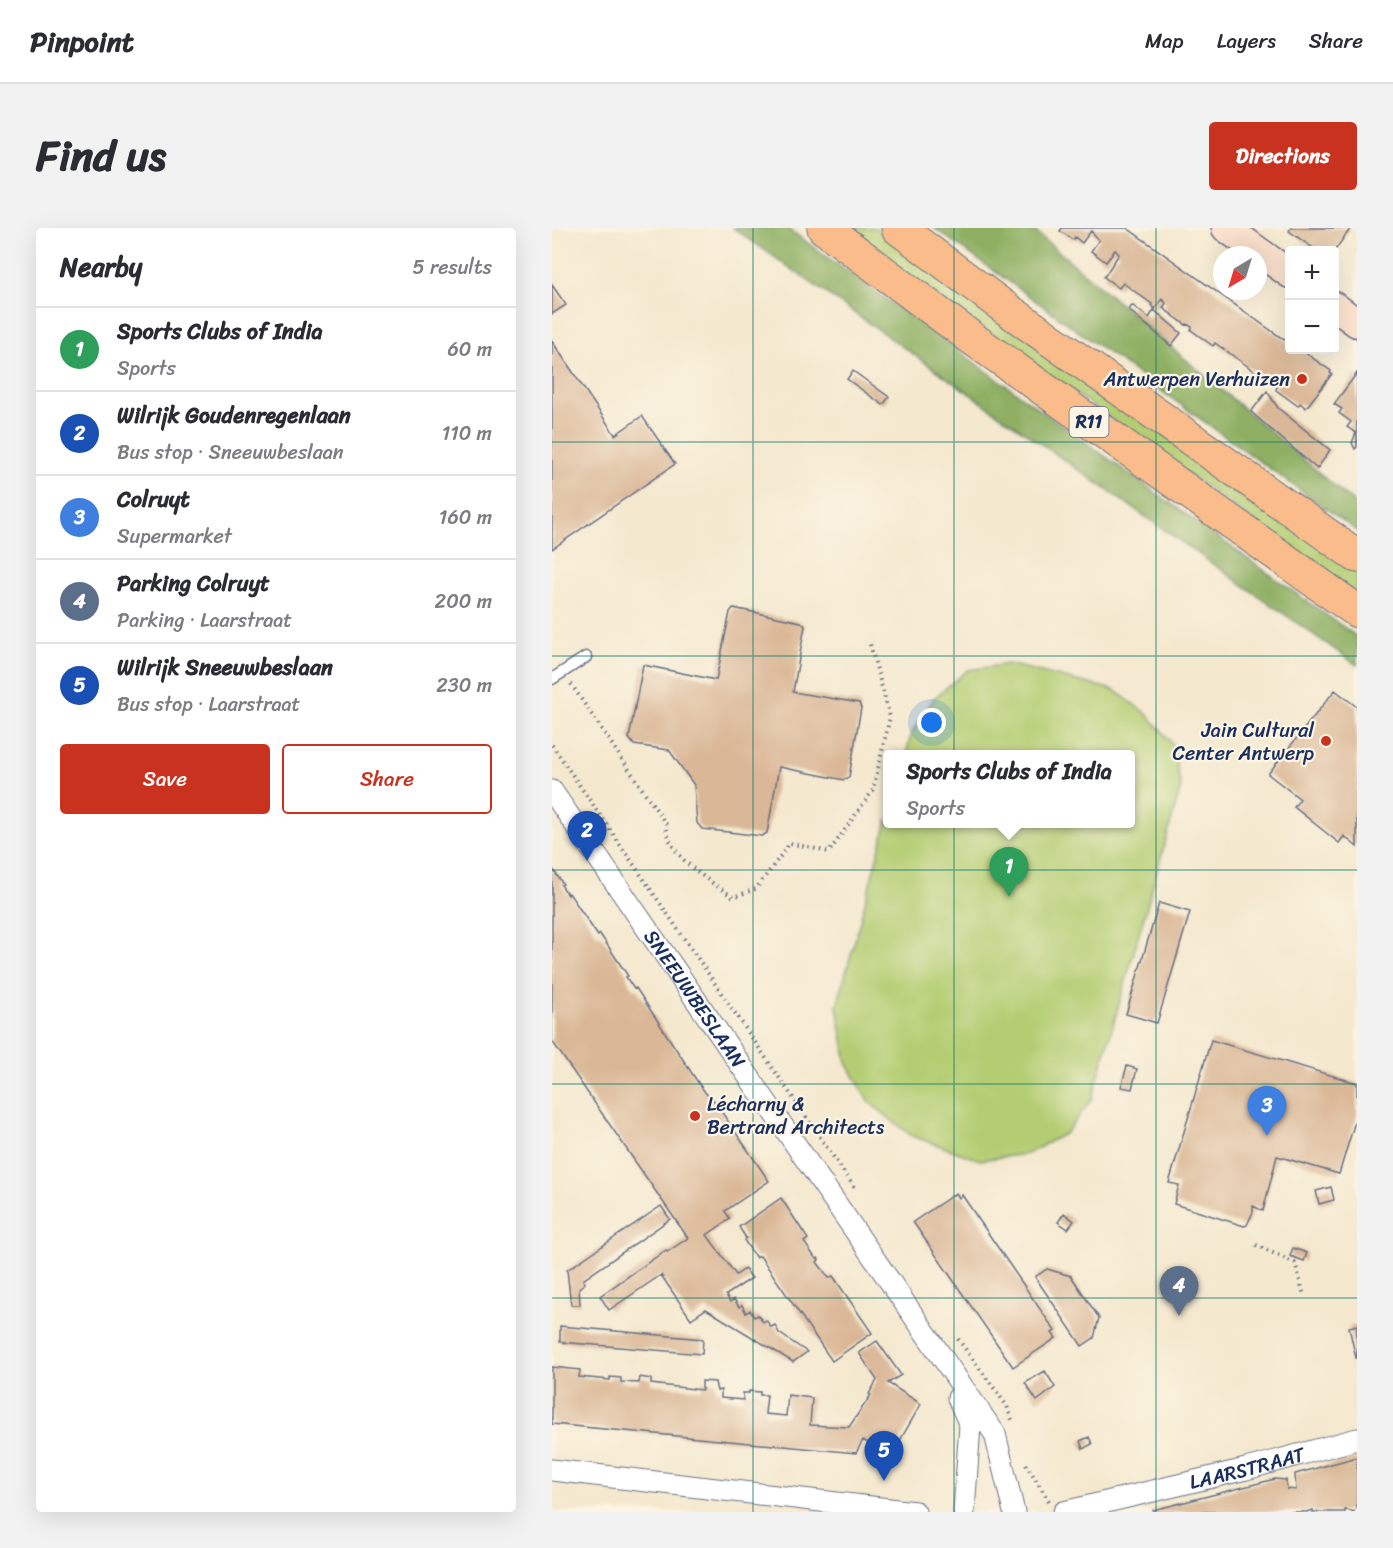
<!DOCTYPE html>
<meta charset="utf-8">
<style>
:root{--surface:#fff;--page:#f2f2f3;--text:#2b2b33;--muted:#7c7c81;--line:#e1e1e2;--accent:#c8321e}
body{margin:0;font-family:Sriracha,sans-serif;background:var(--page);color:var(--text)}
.controls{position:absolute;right:18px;top:18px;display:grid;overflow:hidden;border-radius:6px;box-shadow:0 6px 24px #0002}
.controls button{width:54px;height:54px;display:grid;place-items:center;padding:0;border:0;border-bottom:2px solid var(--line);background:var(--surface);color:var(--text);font:30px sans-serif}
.compass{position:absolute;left:661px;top:18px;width:54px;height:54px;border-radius:50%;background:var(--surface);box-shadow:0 6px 24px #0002;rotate:218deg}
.you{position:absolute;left:380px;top:495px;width:21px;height:21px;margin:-15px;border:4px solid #fff;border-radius:50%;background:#1a73e8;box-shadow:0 0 0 9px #1a73e833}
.badge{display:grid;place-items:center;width:39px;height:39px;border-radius:50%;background:var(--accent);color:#fff;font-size:20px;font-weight:700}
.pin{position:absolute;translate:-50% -50px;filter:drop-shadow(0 2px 3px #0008)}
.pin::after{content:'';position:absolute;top:32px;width:21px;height:18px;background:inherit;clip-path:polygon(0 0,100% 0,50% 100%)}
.popup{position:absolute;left:331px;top:522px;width:252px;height:78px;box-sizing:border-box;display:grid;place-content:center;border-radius:6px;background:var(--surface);filter:drop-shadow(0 2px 4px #0005);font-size:20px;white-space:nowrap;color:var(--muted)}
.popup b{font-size:22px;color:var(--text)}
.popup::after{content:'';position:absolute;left:50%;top:100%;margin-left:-12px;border:12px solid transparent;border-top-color:var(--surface)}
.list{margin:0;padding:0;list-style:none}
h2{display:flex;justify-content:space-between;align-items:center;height:78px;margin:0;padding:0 24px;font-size:26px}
h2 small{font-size:20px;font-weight:400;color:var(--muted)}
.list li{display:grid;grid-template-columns:39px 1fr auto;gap:18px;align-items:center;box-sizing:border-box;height:84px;padding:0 24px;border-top:2px solid var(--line)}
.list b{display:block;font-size:22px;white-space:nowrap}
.list p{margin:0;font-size:20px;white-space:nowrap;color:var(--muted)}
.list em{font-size:20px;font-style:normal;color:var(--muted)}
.actions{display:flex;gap:12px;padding:18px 24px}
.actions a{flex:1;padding:14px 0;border:2px solid var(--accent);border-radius:6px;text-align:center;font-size:21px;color:var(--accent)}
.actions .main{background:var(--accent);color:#fff}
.map{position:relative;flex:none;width:805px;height:1284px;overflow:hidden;border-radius:6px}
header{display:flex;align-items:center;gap:36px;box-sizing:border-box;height:84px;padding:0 30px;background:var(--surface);border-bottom:2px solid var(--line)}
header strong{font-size:28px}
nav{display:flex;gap:33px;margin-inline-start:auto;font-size:21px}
.intro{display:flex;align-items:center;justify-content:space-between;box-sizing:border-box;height:144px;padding:0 36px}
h1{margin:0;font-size:42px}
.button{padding:15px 27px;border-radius:6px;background:var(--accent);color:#fff;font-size:21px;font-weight:700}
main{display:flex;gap:36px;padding:0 36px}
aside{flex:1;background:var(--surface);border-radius:6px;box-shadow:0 6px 24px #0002}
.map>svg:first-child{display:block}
.green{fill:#b4cd72;stroke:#687e68;stroke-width:1.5}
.forest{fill:#8fb064;stroke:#557061;stroke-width:1.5}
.building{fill:#dab796}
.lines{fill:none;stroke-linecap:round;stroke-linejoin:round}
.lane-casing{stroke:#677085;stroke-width:13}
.street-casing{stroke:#677085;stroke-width:23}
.secondary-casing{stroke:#677085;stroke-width:31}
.highway-casing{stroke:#677085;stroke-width:35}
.path{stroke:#677085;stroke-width:4;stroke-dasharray:1.5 4.5;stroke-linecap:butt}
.lane{stroke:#fff;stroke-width:10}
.street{stroke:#fff;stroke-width:21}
.secondary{stroke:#fde4d0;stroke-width:28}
.highway{stroke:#f9bc8a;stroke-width:33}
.grid{fill:none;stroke:#0f766e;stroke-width:1.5;stroke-opacity:0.55}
.poi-dot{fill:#c8321e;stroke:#fcf5e5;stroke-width:2}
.labels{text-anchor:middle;stroke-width:4.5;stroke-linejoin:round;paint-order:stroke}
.shield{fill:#fcf5e5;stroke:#5e6a86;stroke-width:1.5}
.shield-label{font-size:18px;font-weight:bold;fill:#1b2f5e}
.poi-label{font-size:20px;fill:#1b2f5e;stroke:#fcf5e5;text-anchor:end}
.street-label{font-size:20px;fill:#1b2f5e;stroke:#fcf5e5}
</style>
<header>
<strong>Pinpoint</strong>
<nav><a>Map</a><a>Layers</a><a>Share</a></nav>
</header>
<div class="intro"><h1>Find us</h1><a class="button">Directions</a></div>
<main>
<aside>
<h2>Nearby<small>5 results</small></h2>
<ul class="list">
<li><span class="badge" style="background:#2e9e5b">1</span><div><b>Sports Clubs of India</b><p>Sports</p></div><em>60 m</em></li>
<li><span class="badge" style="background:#1a4fb4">2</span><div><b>Wilrijk Goudenregenlaan</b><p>Bus stop · Sneeuwbeslaan</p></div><em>110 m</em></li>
<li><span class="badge" style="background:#3f7fe0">3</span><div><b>Colruyt</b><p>Supermarket</p></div><em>160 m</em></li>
<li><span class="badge" style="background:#5c6f8a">4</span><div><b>Parking Colruyt</b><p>Parking · Laarstraat</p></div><em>200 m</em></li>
<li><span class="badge" style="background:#1a4fb4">5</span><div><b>Wilrijk Sneeuwbeslaan</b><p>Bus stop · Laarstraat</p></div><em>230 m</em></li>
</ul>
<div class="actions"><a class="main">Save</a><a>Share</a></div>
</aside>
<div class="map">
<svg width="805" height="1284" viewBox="0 0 805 1284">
<rect width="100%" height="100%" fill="#fcf5e5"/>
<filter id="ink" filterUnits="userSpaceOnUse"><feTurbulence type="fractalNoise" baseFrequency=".0167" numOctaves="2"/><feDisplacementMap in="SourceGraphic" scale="12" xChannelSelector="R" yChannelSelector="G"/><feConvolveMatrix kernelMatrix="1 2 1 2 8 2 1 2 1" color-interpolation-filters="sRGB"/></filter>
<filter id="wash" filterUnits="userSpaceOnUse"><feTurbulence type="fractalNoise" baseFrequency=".008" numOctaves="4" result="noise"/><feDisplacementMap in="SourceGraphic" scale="24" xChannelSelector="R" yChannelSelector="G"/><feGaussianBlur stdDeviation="1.35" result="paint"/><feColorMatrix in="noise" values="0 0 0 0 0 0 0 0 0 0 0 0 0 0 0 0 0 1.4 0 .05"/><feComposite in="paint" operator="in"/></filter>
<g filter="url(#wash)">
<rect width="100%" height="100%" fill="#f4e8ce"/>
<path class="green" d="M 291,0 L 324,0 L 444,88 L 805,343 L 805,366 Z
M 456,436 L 562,462 L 595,486 L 620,515 L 629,559 L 540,871 L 514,905 L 475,926 L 428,932 L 360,908 L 317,874 L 295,835 L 285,778 L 335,593 L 336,596 L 578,596 L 578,526 L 354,526 L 359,506 L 382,470 L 416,442 Z"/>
<path class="forest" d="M 181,0 L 235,0 L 805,409 L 805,437 Z
M 382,0 L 479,0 L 805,277 L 805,303 Z"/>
<g id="blocks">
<path class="building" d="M 510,0 L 575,0 L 738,116 L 738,122 L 749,122 L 779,143 L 778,145 L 780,146 L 754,180 L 748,175 L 746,178 L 724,162 L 725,159 L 663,115 L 661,118 L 639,102 L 640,99 L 635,96 L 634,97 L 611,80 L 614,75 L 610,71 L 603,81 L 599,77 L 600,76 L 571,55 L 567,60 L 552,49 L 567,26 L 563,22 L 554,34 L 539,23 L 547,12 L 539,3 L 530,15 L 523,9 L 521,12 L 508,3 Z
M 739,0 L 799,0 L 783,22 L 764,22 L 737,3 Z
M 0,57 L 14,77 L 0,86 Z
M 580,77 L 597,90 L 602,82 L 629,105 L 619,118 L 577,82 Z
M 0,113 L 63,207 L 90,188 L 123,236 L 0,321 Z
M 301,143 L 337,169 L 331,177 L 295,151 Z
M 805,145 L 805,219 L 803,221 L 800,215 L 804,205 L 795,199 L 799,194 L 787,185 L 790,181 L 782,176 Z
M 715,163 L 726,180 L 778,222 L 765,241 L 699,184 Z
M 181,380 L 249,394 L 253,398 L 241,464 L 307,475 L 309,480 L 297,549 L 292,552 L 227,539 L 215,605 L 210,608 L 150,601 L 145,595 L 142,557 L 117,522 L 82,517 L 77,510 L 91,437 L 164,452 L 178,384 Z
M 783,462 L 805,479 L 805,619 L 792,608 L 787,615 L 742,579 L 748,571 L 716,546 Z
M 0,640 L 11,656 L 9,657 L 16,667 L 17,665 L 46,708 L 48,706 L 76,748 L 74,749 L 82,761 L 84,760 L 147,856 L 156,868 L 158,867 L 217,953 L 173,983 L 178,991 L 155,1007 L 184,1047 L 193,1041 L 200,1050 L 174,1067 L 178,1074 L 182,1071 L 187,1079 L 190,1077 L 194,1085 L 198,1082 L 202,1089 L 206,1087 L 211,1094 L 214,1092 L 219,1099 L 223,1097 L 227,1105 L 255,1124 L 241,1134 L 154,1081 L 139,1091 L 109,1047 L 57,1082 L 48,1068 L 114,1022 L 115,1024 L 136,1010 L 0,813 Z
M 607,675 L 638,684 L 605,795 L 574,786 Z
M 659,812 L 805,855 L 805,887 L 787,946 L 725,928 L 711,983 L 701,978 L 701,984 L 695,997 L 692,998 L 622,976 L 627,957 L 617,955 Z
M 575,838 L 585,841 L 580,861 L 569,859 Z
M 779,959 L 782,972 L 767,976 L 764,963 Z
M 404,965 L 407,970 L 410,967 L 503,1103 L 500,1105 L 504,1110 L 461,1139 L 361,994 Z
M 229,970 L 256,1011 L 252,1014 L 264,1031 L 266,1030 L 267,1032 L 265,1034 L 277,1050 L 281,1048 L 320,1105 L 280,1133 L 208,1028 L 204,1030 L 192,1012 L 194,1010 L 187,999 Z
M 109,978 L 118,991 L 31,1052 L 33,1055 L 27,1060 L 28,1077 L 19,1077 L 15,1042 Z
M 512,985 L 522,993 L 516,1001 L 506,994 Z
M 741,1020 L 755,1025 L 752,1033 L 738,1028 Z
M 495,1041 L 519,1048 L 547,1090 L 542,1110 L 530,1118 L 483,1049 Z
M 805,1097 L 805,1130 L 804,1130 L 797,1099 Z
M 8,1098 L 151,1111 L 150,1126 L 8,1114 Z
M 325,1113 L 349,1147 L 336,1155 L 369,1176 L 339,1228 L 311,1212 L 304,1225 L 0,1196 L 0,1139 L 28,1142 L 27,1149 L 58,1152 L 58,1149 L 69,1150 L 69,1154 L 87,1155 L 88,1149 L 99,1151 L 99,1156 L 150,1162 L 150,1153 L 163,1154 L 165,1163 L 169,1162 L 169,1170 L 191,1172 L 191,1165 L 197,1165 L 197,1163 L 208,1164 L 208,1167 L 215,1167 L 213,1186 L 234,1188 L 236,1167 L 260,1170 L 258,1197 L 297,1199 L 319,1167 L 317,1166 L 325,1152 L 307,1125 Z
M 493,1143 L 503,1159 L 485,1173 L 473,1155 Z
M 537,1209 L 540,1216 L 531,1221 L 528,1213 Z
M 805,1229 L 805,1284 L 793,1282 L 793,1284 L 761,1284 L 761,1282 L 754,1284 L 602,1284 L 601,1282 L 723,1251 L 734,1252 L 735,1261 L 744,1262 L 743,1246 Z"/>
</g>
</g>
<g filter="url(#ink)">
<use href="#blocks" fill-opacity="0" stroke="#677085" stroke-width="1.5"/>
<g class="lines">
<g class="lane-casing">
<path id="lane" d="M 0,451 L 34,429"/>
</g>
<g class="street-casing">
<g id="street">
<path id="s1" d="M 0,563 L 443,1206 L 462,1284"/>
<path d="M 406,1170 L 418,1197 L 412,1284"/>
<path d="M 0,1242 L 363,1284"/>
<path id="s2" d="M 512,1284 L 694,1241 L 805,1211"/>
</g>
</g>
<g class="secondary-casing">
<path id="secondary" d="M 674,0 L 738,46
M 782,78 L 805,95"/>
</g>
<g class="highway-casing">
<path id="highway" d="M 272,0 L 421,111 L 805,383
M 346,0 L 452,79 L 805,328"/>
</g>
<path class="path" d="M 19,456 L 114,596 C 115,629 157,652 181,669 L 204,661 L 238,615 L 277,624 L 321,562 L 338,489 L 318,416
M 0,517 L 302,959
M 704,1017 L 743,1035 L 752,1067
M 406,1111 L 455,1178 L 460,1192
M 474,1236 L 497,1273"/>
<use href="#lane" class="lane"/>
<use href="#street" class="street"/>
<use href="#secondary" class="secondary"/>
<use href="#highway" class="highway"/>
</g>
</g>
<path class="grid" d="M 201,0 L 201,1284M 402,0 L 402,1284M 604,0 L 604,1284M 0,214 L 805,214M 0,428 L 805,428M 0,642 L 805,642M 0,856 L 805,856M 0,1070 L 805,1070"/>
<g class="poi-dot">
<circle cx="750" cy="151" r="6"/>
<circle cx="774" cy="513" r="6"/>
<circle cx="143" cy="888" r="6"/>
</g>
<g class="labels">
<rect class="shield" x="517.5" y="179" width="39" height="30" rx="4.5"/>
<g class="shield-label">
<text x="537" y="200">R11</text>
</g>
<g class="poi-label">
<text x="738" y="158">Antwerpen Verhuizen</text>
<text x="762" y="509">Jain Cultural<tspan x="762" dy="23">Center Antwerp</tspan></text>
<text x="155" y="883" text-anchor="start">Lécharny &amp;<tspan x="155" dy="23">Bertrand Architects</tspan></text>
</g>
<g class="street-label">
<text dy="7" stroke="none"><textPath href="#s1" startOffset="252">SNEEUWBESLAAN</textPath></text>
<text dy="7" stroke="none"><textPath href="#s2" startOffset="188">LAARSTRAAT</textPath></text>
</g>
</g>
</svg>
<div class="controls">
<button>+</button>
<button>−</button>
</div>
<svg class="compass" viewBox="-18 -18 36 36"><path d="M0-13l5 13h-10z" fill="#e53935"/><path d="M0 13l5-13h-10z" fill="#7c7c81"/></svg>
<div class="you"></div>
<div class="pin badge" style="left:457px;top:669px;background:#2e9e5b">1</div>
<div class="popup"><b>Sports Clubs of India</b>Sports</div>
<div class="pin badge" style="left:35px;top:633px;background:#1a4fb4">2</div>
<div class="pin badge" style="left:715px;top:908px;background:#3f7fe0">3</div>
<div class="pin badge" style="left:627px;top:1088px;background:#5c6f8a">4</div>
<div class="pin badge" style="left:332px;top:1253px;background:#1a4fb4">5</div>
</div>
</main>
